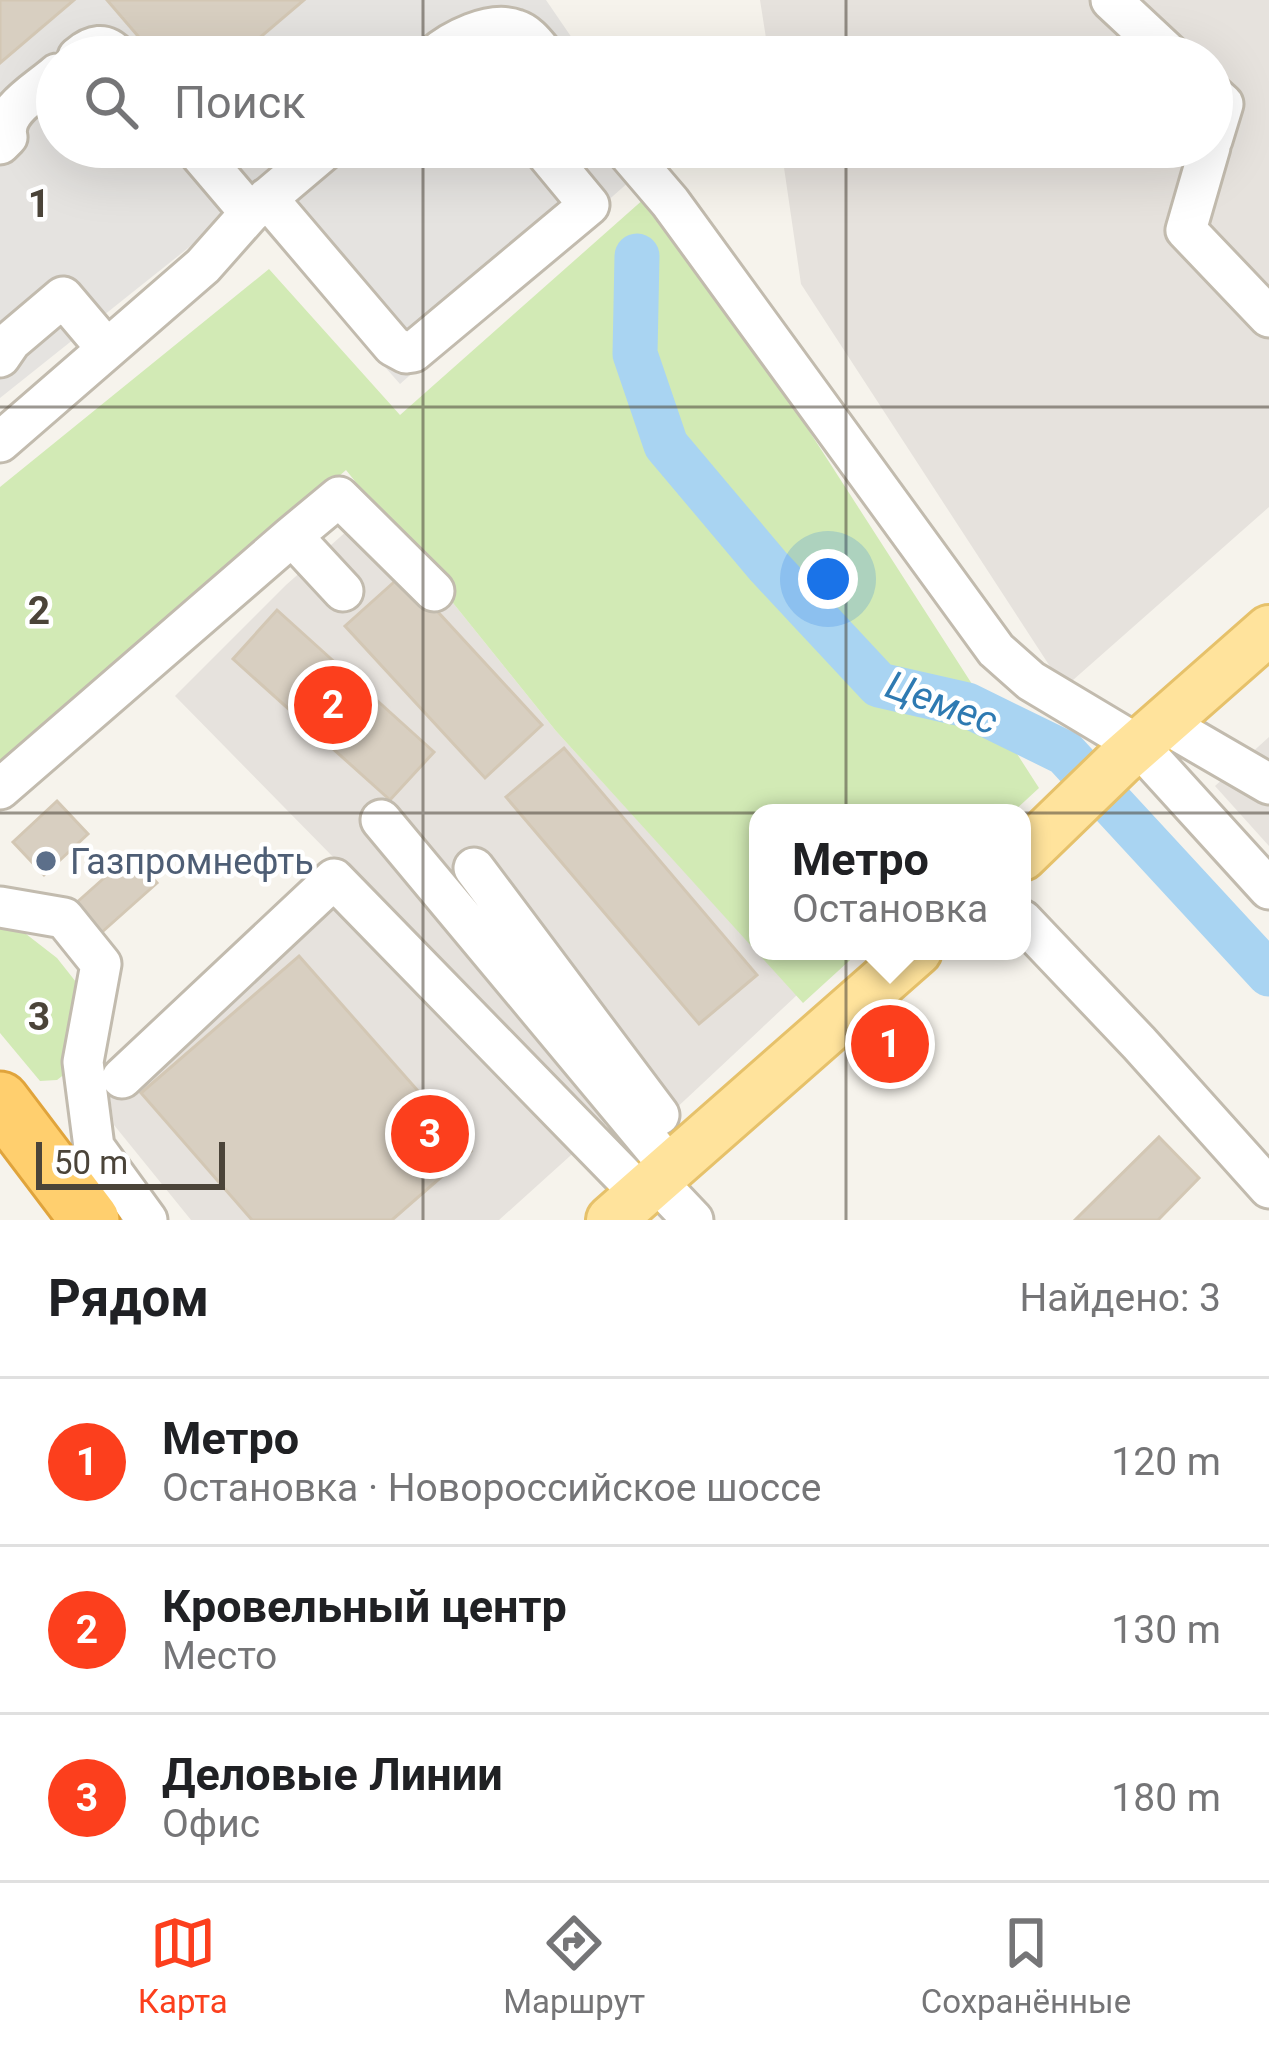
<!DOCTYPE html>
<html lang="ru">
<meta charset="utf-8">
<style>
:root{--surface:#fff;--page:#f2f2f2;--text:#202124;--muted:#757577;--line:#e0e0e0;--accent:#fc3f1d}
body{margin:0;font-family:Roboto,sans-serif;background:var(--page);color:var(--text)}
.scale{position:absolute;left:36px;bottom:30px;width:189px;box-sizing:border-box;padding-left:12px;border:6px solid #4b4439;border-top:0;font-size:33px;line-height:42px;white-space:nowrap;color:#4b4439;-webkit-text-stroke:9px #fff;paint-order:stroke}
.you{position:absolute;left:828px;top:579px;width:42px;height:42px;margin:-30px;border:9px solid #fff;border-radius:50%;background:#1a73e8;box-shadow:0 0 0 18px #1a73e833}
.badge{display:grid;place-items:center;width:78px;height:78px;border-radius:50%;background:var(--accent);color:#fff;font-size:39px;font-weight:700}
.pin{position:absolute;translate:-50% -50%;border:6px solid #fff;box-shadow:0 3px 12px #0006}
.popup{position:absolute;left:749px;top:804px;width:282px;height:156px;box-sizing:border-box;display:grid;place-content:center;border-radius:24px;background:var(--surface);filter:drop-shadow(0 3px 9px #0005);font-size:39px;white-space:nowrap;color:var(--muted)}
.popup b{font-size:45px;color:var(--text)}
.popup::after{content:'';position:absolute;left:50%;top:100%;margin-left:-24px;border:24px solid transparent;border-top-color:var(--surface)}
.list{margin:0;padding:0;list-style:none}
h2{display:flex;justify-content:space-between;align-items:center;height:156px;margin:0;padding:0 48px;font-size:51px}
h2 small{font-size:39px;font-weight:400;color:var(--muted)}
.list li{display:grid;grid-template-columns:78px 1fr auto;gap:36px;align-items:center;box-sizing:border-box;height:168px;padding:0 48px;border-top:3px solid var(--line)}
.list b{display:block;font-size:45px;white-space:nowrap}
.list p{margin:0;font-size:39px;white-space:nowrap;color:var(--muted)}
.list em{font-size:39px;font-style:normal;color:var(--muted)}
.icon{flex:none;width:66px;height:66px;fill:none;stroke:currentColor;stroke-width:2;stroke-linecap:round;stroke-linejoin:round}
.map{position:relative;flex:none;width:1269px;height:1220px;overflow:hidden}
.search{position:absolute;background:var(--surface);box-shadow:0 12px 48px #0002;left:36px;right:36px;top:36px;height:132px;display:flex;align-items:center;gap:30px;box-sizing:border-box;padding:0 42px;border-radius:66px;color:var(--muted);font-size:45px}
.sheet{height:660px;background:var(--surface)}
nav{display:flex;justify-content:space-around;align-items:center;box-sizing:border-box;height:168px;border-top:3px solid var(--line);background:var(--surface);font-size:33px;color:var(--muted)}
nav a{display:grid;justify-items:center;gap:6px}
nav .on{color:var(--accent)}
.map>svg:first-child{display:block}
.industrial{fill:#e6e2dd}
.green{fill:#d2eab5}
.parking{fill:#e5e3e0}
.lines{fill:none;stroke-linecap:round;stroke-linejoin:round}
.river{stroke:#a9d4f2;stroke-width:45}
.building{fill:#d8cfc1;stroke:#d3c7b4;stroke-width:3}
.minor-casing{stroke:#c2bbae;stroke-width:45}
.major-casing{stroke:#e6c16a;stroke-width:54}
.highway-casing{stroke:#e0a43c;stroke-width:63}
.minor{stroke:#fff;stroke-width:39}
.major{stroke:#ffe39c;stroke-width:48}
.highway{stroke:#ffcf6e;stroke-width:57}
.grid{fill:none;stroke:#4b4439;stroke-width:3;stroke-opacity:0.55}
.service-dot{fill:#5c6f8a;stroke:#fff;stroke-width:4.5}
.labels{text-anchor:middle;stroke-width:9;stroke-linejoin:round;paint-order:stroke}
.service-label{font-size:36px;fill:#4e5e75;stroke:#fff;text-anchor:start}
.water-label{font-size:39px;font-style:italic;fill:#2e7ab2;stroke:#fff}
.grid-label{font-size:39px;text-anchor:middle;font-weight:bold;fill:#4b4439;stroke:#fff;stroke-width:9;stroke-linejoin:round;paint-order:stroke}
</style>
<div class="map">
<svg width="1269" height="1220" viewBox="0 0 1269 1220">
<rect width="100%" height="100%" fill="#f6f3ec"/>
<path class="industrial" d="M 760,0 L 1269,0 L 1269,507 L 1064,688 L 801,284 L 781,147 L 1212,147 L 1212,57 L 769,57 Z
M 375,506 L 556,731 L 797,995 L 655,1128 L 611,1119 L 499,1220 L 191,1220 L 114,1125 L 106,1069 L 336,860 L 175,696 L 286,585 Z
M 1269,737 L 1269,846 L 1215,786 Z"/>
<path class="green" d="M 654,190 L 1039,788 L 1012,813 L 758,813 L 758,951 L 860,951 L 803,1003 L 556,731 L 346,470 L 0,772 L 0,487 L 269,269 L 400,415 Z
M 0,921 L 17,927 L 57,958 L 76,982 L 84,1003 L 70,1070 L 57,1080 L 40,1081 L 0,1033 Z"/>
<path class="parking" d="M 74,0 L 107,0 L 156,57 L 57,57 L 57,147 L 648,147 L 656,158 L 400,384 L 242,205 L 0,398 L 0,64 Z
M 305,0 L 546,0 L 585,57 L 237,57 Z"/>
<g class="lines">
<path class="river" d="M 637,256 L 635,354 L 666,445 L 768,566 L 879,685 L 967,705 L 1065,753 L 1269,974"/>
</g>
<path class="building" d="M 0,0 L 74,0 L 0,63 Z
M 107,0 L 304,0 L 237,57 L 156,57 Z
M 403,574 L 542,725 L 485,778 L 345,626 Z
M 277,610 L 434,752 L 390,800 L 233,659 Z
M 564,748 L 757,975 L 699,1024 L 506,797 Z
M 57,801 L 88,834 L 44,875 L 13,842 Z
M 131,854 L 157,883 L 92,941 L 66,912 Z
M 299,956 L 471,1151 L 392,1220 L 252,1220 L 141,1093 Z
M 1159,1137 L 1199,1178 L 1158,1220 L 1075,1220 Z"/>
<g class="lines">
<g class="minor-casing">
<path id="minor" d="M 1111,0 L 1172,57
M 78,57 C 92,45 105,41 118,57
M 433,57 C 451,41 491,20 516,30 C 529,34 537,47 546,57
M 1212,94 L 1223,104 L 1212,140
M 0,144 L 7,137 C 1,110 38,91 57,74
M 194,147 L 250,213
M 623,147 L 670,202 L 996,650 L 1031,681 L 1138,745 L 1269,889
M 1210,147 L 1186,230 L 1269,317
M 267,198 L 393,346 L 406,353 L 413,352 L 589,205 L 541,147
M 0,357 L 11,341 L 63,297 L 107,349
M 0,442 L 203,266 L 250,213 L 328,147
M 292,536 L 339,497 L 434,591
M 1164,723 L 1269,784
M 0,789 L 292,536 L 343,591
M 381,820 L 671,1168
M 474,868 L 659,1115
M 0,907 L 64,918 L 101,964 L 83,1062 L 94,1147 L 147,1220
M 1022,920 L 1139,1043 L 1269,1188
M 122,1078 L 334,879 L 641,1194
M 656,1181 L 693,1220"/>
</g>
<g class="major-casing">
<path id="major" d="M 1022,856 L 1119,762 L 1269,630
M 611,1220 L 917,951"/>
</g>
<g class="highway-casing">
<path id="highway" d="M 0,1101 L 90,1220"/>
</g>
<use href="#minor" class="minor"/>
<use href="#major" class="major"/>
<use href="#highway" class="highway"/>
</g>
<path class="grid" d="M 423,0 L 423,57M 846,0 L 846,57M 423,147 L 423,1220M 846,147 L 846,1220M 0,407 L 1269,407M 0,813 L 1269,813"/>
<circle class="service-dot" cx="46" cy="861" r="12"/>
<g class="labels">
<g class="service-label">
<text x="70" y="874">Газпромнефть</text>
</g>
<g class="water-label">
<text transform="translate(942 702) rotate(20)" y="14">Цемес</text>
</g>
</g>
<g class="grid-label">
<text x="39" y="217">1</text>
<text x="39" y="624">2</text>
<text x="39" y="1030">3</text>
</g>
</svg>
<div class="scale">50 m</div>
<div class="you"></div>
<div class="pin badge" style="left:890px;top:1044px">1</div>
<div class="popup"><b>Метро</b>Остановка</div>
<div class="pin badge" style="left:333px;top:705px">2</div>
<div class="pin badge" style="left:430px;top:1134px">3</div>
<div class="search"><svg class="icon" aria-label="search" viewBox="0 0 24 24"><circle cx="10" cy="10" r="6"/><path d="M15 15l6 6"/></svg>Поиск</div>
</div>
<section class="sheet">
<h2>Рядом<small>Найдено: 3</small></h2>
<ul class="list">
<li><span class="badge">1</span><div><b>Метро</b><p>Остановка · Новороссийское шоссе</p></div><em>120 m</em></li>
<li><span class="badge">2</span><div><b>Кровельный центр</b><p>Место</p></div><em>130 m</em></li>
<li><span class="badge">3</span><div><b>Деловые Линии</b><p>Офис</p></div><em>180 m</em></li>
</ul>
</section>
<nav>
<a class="on"><svg class="icon" aria-label="map" viewBox="0 0 24 24"><path d="M3 6l6-2 6 2 6-2v14l-6 2-6-2-6 2zM9 4v14M15 6v14"/></svg>Карта</a>
<a><svg class="icon" aria-label="directions" viewBox="0 0 24 24"><path d="M12 3l9 9-9 9-9-9zM9 14v-3h6M13 9l2 2-2 2"/></svg>Маршрут</a>
<a><svg class="icon" aria-label="saved" viewBox="0 0 24 24"><path d="M7 4h10v16l-5-4-5 4z"/></svg>Сохранённые</a>
</nav>
